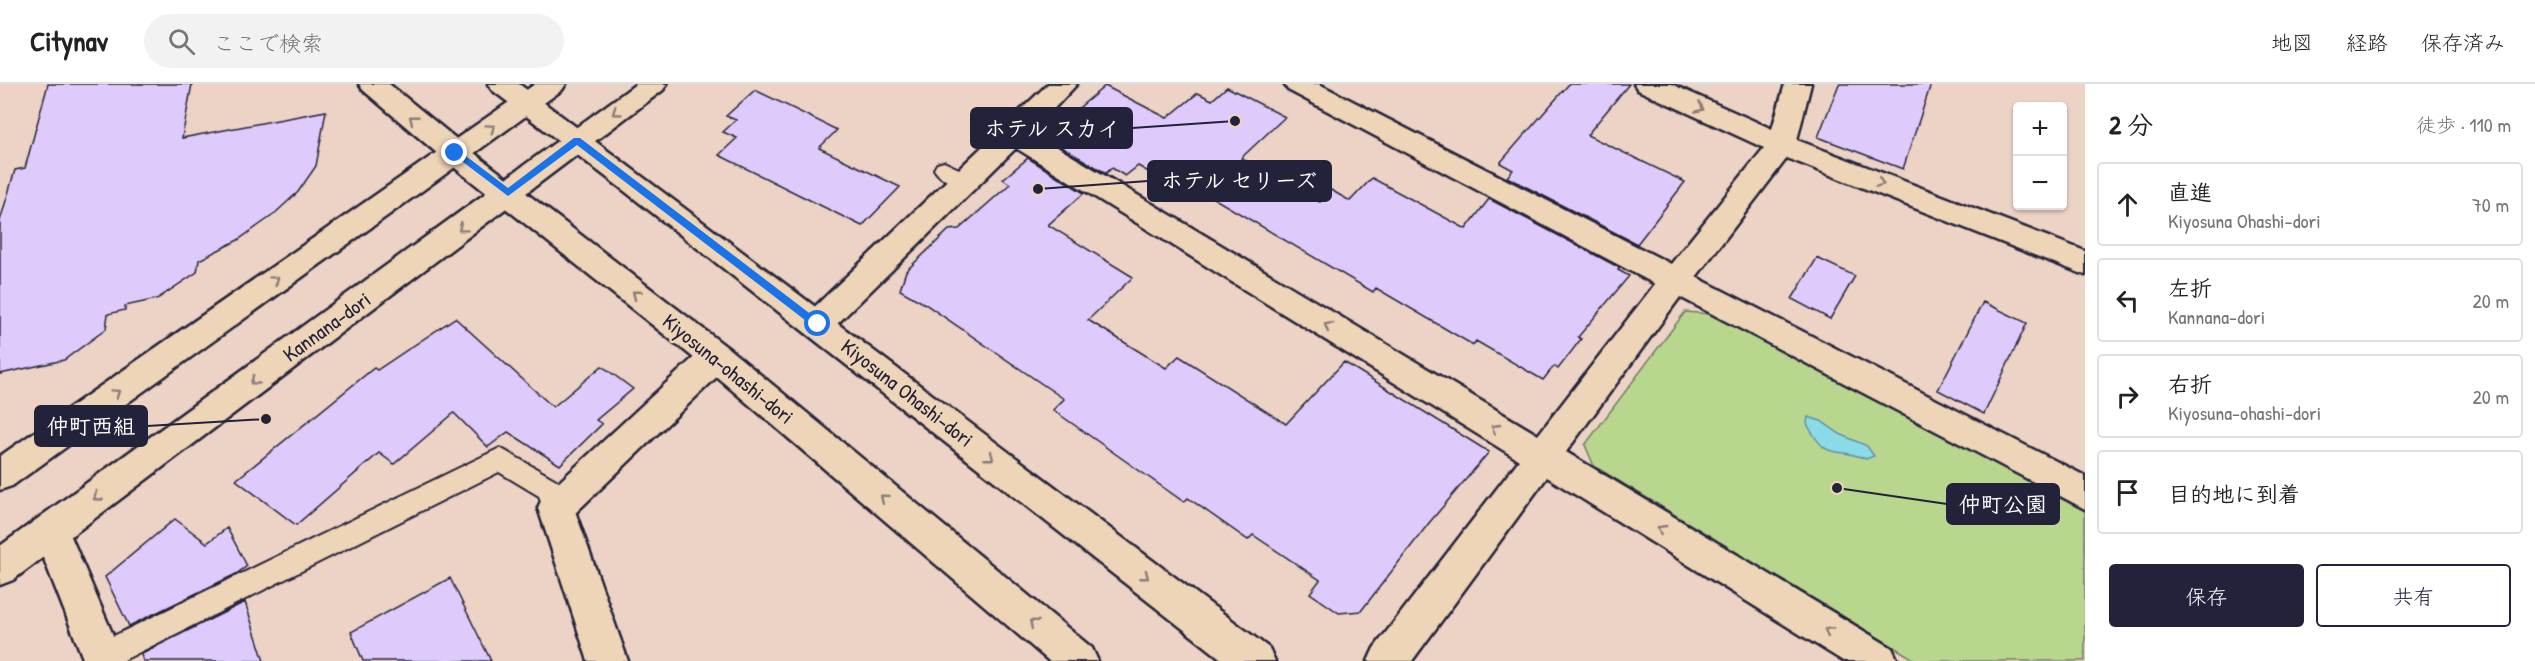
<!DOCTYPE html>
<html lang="ja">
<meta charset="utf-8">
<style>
:root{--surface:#fff;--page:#f2f2f2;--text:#222;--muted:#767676;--line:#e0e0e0;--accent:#22223b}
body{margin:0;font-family:"Patrick Hand","Klee One",sans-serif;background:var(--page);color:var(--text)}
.controls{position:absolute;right:18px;top:18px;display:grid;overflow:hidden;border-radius:6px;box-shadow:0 2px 4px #0004}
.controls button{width:54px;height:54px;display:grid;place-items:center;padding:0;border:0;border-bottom:2px solid var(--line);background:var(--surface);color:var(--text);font:30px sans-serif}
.stop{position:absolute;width:18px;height:18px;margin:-14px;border:4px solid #1a73e8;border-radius:50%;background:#fff}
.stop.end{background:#1a73e8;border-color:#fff;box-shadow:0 2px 6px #0008}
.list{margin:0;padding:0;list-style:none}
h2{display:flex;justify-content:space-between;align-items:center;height:78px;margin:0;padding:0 24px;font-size:26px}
h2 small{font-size:20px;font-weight:400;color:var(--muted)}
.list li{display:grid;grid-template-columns:39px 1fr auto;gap:18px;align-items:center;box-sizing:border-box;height:84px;margin:0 12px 12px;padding:0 12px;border:2px solid var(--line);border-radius:6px}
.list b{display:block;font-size:22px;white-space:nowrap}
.list p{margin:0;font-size:20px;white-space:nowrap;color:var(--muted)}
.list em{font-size:20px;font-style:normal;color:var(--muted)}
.actions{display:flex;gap:12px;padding:18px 24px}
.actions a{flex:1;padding:14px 0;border:2px solid var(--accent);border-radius:6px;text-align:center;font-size:21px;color:var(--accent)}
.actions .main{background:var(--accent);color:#fff}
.icon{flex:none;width:33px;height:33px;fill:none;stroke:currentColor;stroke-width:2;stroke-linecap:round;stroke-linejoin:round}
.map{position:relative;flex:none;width:2085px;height:577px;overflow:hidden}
header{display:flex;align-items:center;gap:36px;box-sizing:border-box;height:84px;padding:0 30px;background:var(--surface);border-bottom:2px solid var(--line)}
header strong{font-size:28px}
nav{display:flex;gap:33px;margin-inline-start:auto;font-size:21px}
.search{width:420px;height:54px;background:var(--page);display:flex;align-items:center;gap:15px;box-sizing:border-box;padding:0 21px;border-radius:33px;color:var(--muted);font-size:22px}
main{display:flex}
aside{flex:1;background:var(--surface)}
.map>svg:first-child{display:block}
.green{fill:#b9d68f;stroke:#6e7c65;stroke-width:1.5}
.water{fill:#8bdae7;stroke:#6190a2;stroke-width:1.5}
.building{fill:#decbfc;stroke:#22223b;stroke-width:1.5}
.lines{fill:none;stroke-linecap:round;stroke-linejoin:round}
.lane-casing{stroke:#22223b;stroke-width:4}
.street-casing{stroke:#22223b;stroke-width:5}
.secondary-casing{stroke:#22223b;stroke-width:5}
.primary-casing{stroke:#22223b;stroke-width:5}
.lane{fill:#efd5b7;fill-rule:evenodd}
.street{fill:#efd5b7;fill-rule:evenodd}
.secondary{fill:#efd5b7;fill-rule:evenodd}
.primary{fill:#efd5b7;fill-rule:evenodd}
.oneway{stroke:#887c79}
.route{fill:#1a73e8}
.labels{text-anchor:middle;stroke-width:4.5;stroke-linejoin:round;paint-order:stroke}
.street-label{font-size:21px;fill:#22223b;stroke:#efd5b7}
.leader{fill:none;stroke:#22223b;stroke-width:2}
.callout-dot{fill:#22223b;stroke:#efd5b7;stroke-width:2}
.callout{fill:#22223b;stroke:#22223b;stroke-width:2}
.callout-label{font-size:22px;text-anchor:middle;font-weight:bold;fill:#fff}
</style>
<header>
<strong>Citynav</strong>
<div class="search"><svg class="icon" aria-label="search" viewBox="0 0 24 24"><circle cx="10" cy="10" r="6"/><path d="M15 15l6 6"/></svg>ここで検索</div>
<nav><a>地図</a><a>経路</a><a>保存済み</a></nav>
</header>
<main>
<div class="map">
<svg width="2085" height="577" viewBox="0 0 2085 577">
<rect width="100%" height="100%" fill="#ecd3c5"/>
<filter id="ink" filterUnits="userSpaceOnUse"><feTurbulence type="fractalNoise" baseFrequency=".0167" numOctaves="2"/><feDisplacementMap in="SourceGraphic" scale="12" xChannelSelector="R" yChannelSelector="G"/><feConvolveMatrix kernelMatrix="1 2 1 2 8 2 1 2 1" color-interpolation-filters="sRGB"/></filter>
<g filter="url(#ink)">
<path class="green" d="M 1685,228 L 1711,230 L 2085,426 L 2085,577 L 1917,577 L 1594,382 L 1585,361 Z"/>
<path class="water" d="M 1808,333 L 1821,337 L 1840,350 L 1867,362 L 1874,372 L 1866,375 C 1832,361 1829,380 1807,340 Z"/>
<path class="building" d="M 48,0 L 192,0 L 182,54 L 326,27 L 316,82 L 298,108 L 272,132 L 238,156 L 199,176 L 197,188 L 157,215 L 125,222 L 125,226 L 108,230 L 106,245 L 64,276 L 0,290 L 0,137 L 15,86 L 25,84 Z
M 1569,0 L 1629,0 L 1587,51 L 1685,98 L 1637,160 L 1507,93 L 1513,86 L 1500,79 Z
M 1839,0 L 1931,0 L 1903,85 L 1818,53 Z
M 1105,2 L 1167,34 L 1198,9 L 1212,16 L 1227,3 L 1285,33 L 1241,74 L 1320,118 L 1331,106 L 1350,117 L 1372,94 L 1466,145 L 1489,115 L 1620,184 L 1618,186 L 1629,192 L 1578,253 L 1581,255 L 1558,285 L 1554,282 L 1543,296 L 1476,257 L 1473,261 L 1376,204 L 1373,208 L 1203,108 L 1196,115 L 1138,82 L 1125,92 L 1112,84 L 1106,89 L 1049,56 L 1059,47 L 1055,44 Z
M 755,6 L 837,46 L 819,64 L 900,103 L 862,142 L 719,71 L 737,54 L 723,48 L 736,36 L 726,32 Z
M 1028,74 L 1084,109 L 1048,141 L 1133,193 L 1088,236 L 1166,284 L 1179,272 L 1286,340 L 1344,278 L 1489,368 L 1429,439 L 1361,527 L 1339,529 L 1310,509 L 1320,496 L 1253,451 L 1248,456 L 1188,414 L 1184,418 L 1053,326 L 1064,315 L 925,220 L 900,206 L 906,187 L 949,146 L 959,145 L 1010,100 L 1003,95 Z
M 1817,174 L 1855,192 L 1830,235 L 1792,215 Z
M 1983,218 L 2027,239 L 1984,330 L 1938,306 Z
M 455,234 L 553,323 L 602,282 L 633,305 L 596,336 L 602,340 L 560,381 L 508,348 L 488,363 L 454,329 L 394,380 L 379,369 L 296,441 L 236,396 L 374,284 L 377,286 Z
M 175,435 L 207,459 L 227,444 L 247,482 L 236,490 L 129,542 L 105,493 Z
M 450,494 L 491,577 L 363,577 L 351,548 Z
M 245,518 L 264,577 L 143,577 L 141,570 Z"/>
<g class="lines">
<g class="lane-casing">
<path id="lane" d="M 944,78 L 972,91 L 976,96 L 972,101 C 960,105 940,96 934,85 L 937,80 Z
M 500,364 L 558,397 L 569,424 L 565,432 L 556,435 L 547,432 L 539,412 L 499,388 L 122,577 L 91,577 L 89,572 L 93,562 Z"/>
</g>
<g class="street-casing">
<path id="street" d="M 1048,0 L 1077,0 L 1032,48 L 1538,351 L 1655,200 L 1288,6 L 1284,0 L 1319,0 L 1671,180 L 1764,64 L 1638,6 L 1634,0 L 1671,0 L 1772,45 L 1785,0 L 1811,0 L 1797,56 L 2085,167 L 2085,191 L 1787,74 L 1696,193 L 2085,392 L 2085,425 L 1680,213 L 1566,368 L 1892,564 L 1898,577 L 1843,577 L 1547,393 L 1412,577 L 1368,577 L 1374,564 L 1519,376 L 1016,64 L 828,249 L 817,253 L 806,249 L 801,240 L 806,231 Z
M 716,260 L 728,264 L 732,273 L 728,282 L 569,435 L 556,440 L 543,435 L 538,424 L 543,413 L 704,264 Z
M 51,431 L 64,436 L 124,577 L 84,577 L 33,447 L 38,436 Z"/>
</g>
<g class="secondary-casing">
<path id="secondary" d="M 359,0 L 389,0 L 465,62 L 728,264 L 1092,564 L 1098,577 L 1049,577 L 704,282 L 445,76 L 363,6 Z
M 488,0 L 519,0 L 1269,564 L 1275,577 L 1224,577 L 622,105 L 492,6 Z
M 556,408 L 569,413 L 574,424 L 628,577 L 588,577 L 538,424 L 543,413 Z"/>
</g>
<g class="primary-casing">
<path id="primary" d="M 535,0 L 566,0 L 562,6 L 12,402 L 0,406 L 0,372 Z
M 636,0 L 667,0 L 663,6 L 13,496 L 0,501 L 0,462 Z"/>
</g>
<use href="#lane" class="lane"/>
<use href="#street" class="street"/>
<use href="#secondary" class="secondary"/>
<use href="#primary" class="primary"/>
</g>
<defs><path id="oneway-chevron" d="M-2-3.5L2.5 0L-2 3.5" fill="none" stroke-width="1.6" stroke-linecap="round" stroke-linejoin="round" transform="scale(1.5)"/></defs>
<g class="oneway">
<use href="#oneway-chevron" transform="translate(1700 24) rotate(24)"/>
<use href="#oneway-chevron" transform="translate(616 28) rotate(144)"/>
<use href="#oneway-chevron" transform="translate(413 35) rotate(-141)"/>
<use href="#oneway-chevron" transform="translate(491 44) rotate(-35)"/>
<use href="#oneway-chevron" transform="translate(1880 99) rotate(21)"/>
<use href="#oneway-chevron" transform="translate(462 144) rotate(143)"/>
<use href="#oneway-chevron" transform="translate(275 196) rotate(-35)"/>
<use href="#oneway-chevron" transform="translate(636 210) rotate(-142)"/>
<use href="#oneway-chevron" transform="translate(1328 242) rotate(-149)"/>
<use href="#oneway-chevron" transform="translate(254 297) rotate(144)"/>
<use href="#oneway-chevron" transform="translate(116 309) rotate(-35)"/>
<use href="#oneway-chevron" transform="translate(1495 344) rotate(-149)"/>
<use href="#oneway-chevron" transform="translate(990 373) rotate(38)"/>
<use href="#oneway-chevron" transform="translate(97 413) rotate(144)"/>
<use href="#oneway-chevron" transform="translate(884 414) rotate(-140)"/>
<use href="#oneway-chevron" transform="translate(1661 445) rotate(-149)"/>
<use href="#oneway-chevron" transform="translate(1145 492) rotate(38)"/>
<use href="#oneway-chevron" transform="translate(1033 539) rotate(-140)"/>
<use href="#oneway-chevron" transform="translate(1828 547) rotate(-149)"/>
</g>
</g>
<path class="route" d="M 574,54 L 580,54 L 821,238 L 821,243 L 814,243 L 577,61 L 508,112 L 451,69 L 458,66 L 508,104 Z"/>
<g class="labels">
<g class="street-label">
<text transform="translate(327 243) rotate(-36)" y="7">Kannana-dori</text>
<text transform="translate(728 285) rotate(39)" y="7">Kiyosuna-ohashi-dori</text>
<text transform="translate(907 309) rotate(38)" y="7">Kiyosuna Ohashi-dori</text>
</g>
</g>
<path class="leader" d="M1235 37L1132 44M1038 105L1148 97M266 335L147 342M1837 404L1947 420"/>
<g class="callout-dot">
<circle cx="1235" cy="37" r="6"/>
<circle cx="1038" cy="105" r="6"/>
<circle cx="266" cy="335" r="6"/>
<circle cx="1837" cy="404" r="6"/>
</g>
<g class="callout">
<rect x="971" y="24" width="161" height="40" rx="6"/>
<rect x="1148" y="77" width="183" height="40" rx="6"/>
<rect x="35" y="322" width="112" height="40" rx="6"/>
<rect x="1947" y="400" width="112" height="40" rx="6"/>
</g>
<g class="callout-label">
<text x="1052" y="52">ホテル スカイ</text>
<text x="1239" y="104">ホテル セリーズ</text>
<text x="91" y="350">仲町西組</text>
<text x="2003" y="428">仲町公園</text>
</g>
</svg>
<div class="controls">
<button>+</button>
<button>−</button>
</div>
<div class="stop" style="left:818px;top:240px"></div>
<div class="stop end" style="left:455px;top:69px"></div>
</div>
<aside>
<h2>2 分<small>徒歩 · 110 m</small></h2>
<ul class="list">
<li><svg class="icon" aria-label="ahead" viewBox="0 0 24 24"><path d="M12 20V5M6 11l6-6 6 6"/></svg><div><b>直進</b><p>Kiyosuna Ohashi-dori</p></div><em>70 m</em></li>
<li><svg class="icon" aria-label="left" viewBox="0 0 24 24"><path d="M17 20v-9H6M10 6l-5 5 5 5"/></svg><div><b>左折</b><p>Kannana-dori</p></div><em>20 m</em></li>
<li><svg class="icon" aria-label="right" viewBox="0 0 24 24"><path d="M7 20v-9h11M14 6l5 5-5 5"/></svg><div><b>右折</b><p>Kiyosuna-ohashi-dori</p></div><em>20 m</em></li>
<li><svg class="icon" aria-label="arrive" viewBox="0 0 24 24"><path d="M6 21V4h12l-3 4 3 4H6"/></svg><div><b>目的地に到着</b></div></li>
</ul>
<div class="actions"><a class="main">保存</a><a>共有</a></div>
</aside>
</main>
